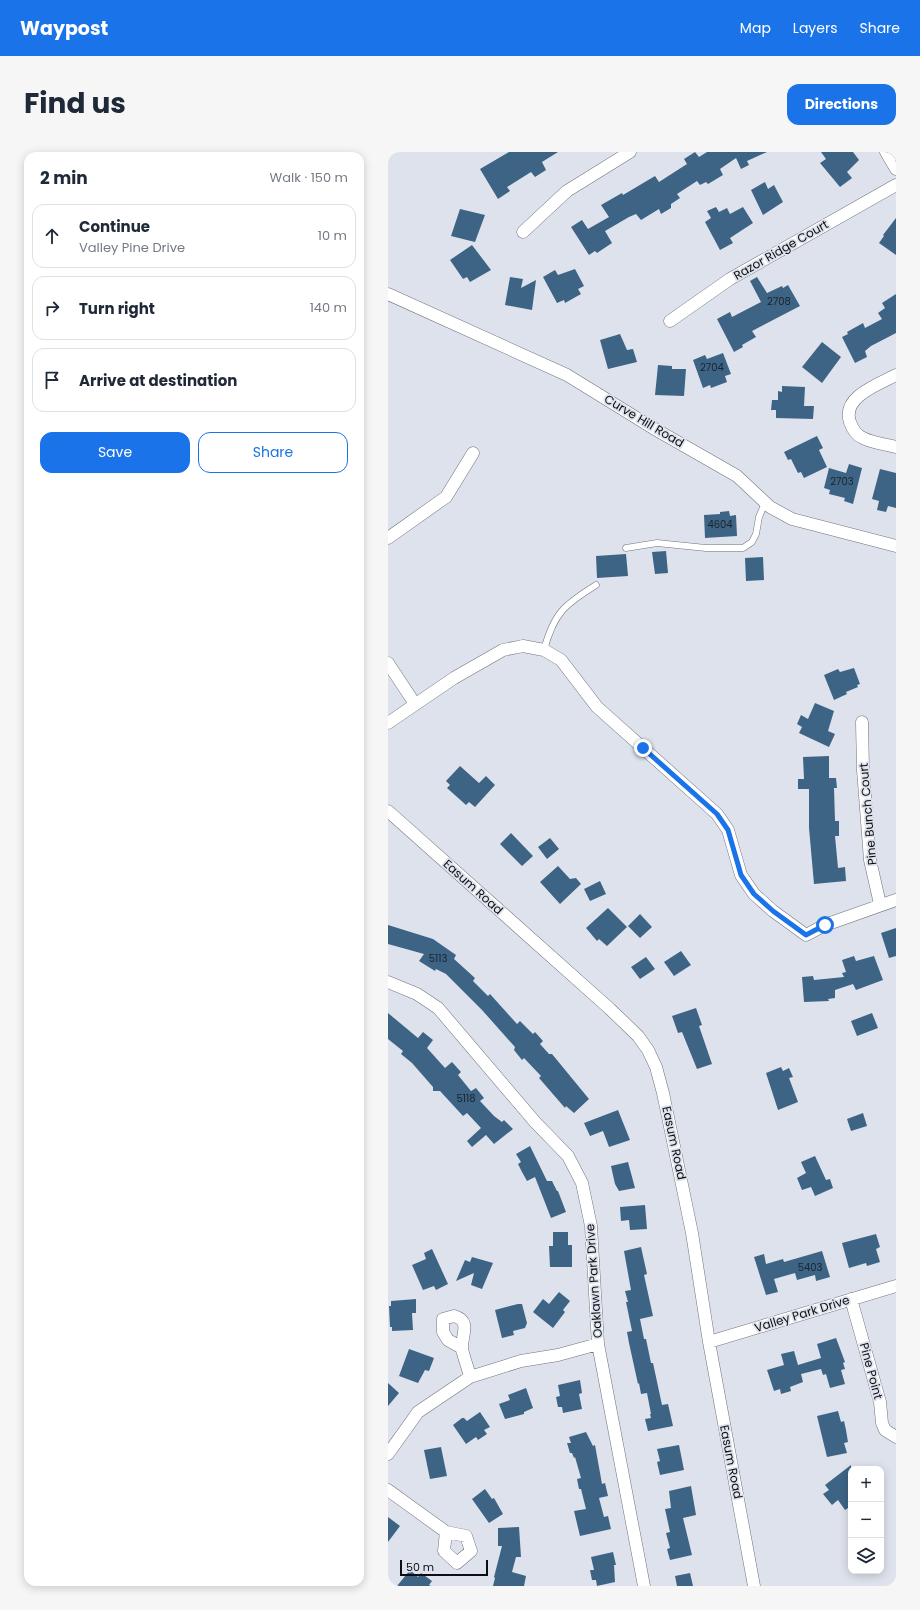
<!DOCTYPE html>
<meta charset="utf-8">
<style>
:root{--surface:#fff;--page:#f6f6f7;--text:#1f2937;--muted:#747a83;--line:#e0e1e3;--accent:#1a73e8}
body{margin:0;font-family:Poppins,sans-serif;background:var(--page);color:var(--text)}
.controls{position:absolute;right:12px;bottom:12px;display:grid;overflow:hidden;border-radius:8px;box-shadow:0 2px 10px #0003}
.controls button{width:36px;height:36px;display:grid;place-items:center;padding:0;border:0;border-bottom:1px solid var(--line);background:var(--surface);color:var(--text);font:20px sans-serif}
.scale{position:absolute;left:12px;bottom:10px;width:88px;box-sizing:border-box;padding-left:4px;border:2px solid #0d0e11;border-top:0;font-size:11px;line-height:14px;white-space:nowrap;color:#0d0e11;-webkit-text-stroke:3px #dee2ec;paint-order:stroke}
.stop{position:absolute;width:12px;height:12px;margin:-9px;border:3px solid #1a73e8;border-radius:50%;background:#fff}
.stop.end{background:#1a73e8;border-color:#fff;box-shadow:0 1px 4px #0008}
.list{margin:0;padding:0;list-style:none}
h2{display:flex;justify-content:space-between;align-items:center;height:52px;margin:0;padding:0 16px;font-size:17px}
h2 small{font-size:13px;font-weight:400;color:var(--muted)}
.list li{display:grid;grid-template-columns:26px 1fr auto;gap:12px;align-items:center;box-sizing:border-box;height:64px;margin:0 8px 8px;padding:0 8px;border:1px solid var(--line);border-radius:12px}
.list b{display:block;font-size:15px;white-space:nowrap}
.list p{margin:0;font-size:13px;white-space:nowrap;color:var(--muted)}
.list em{font-size:13px;font-style:normal;color:var(--muted)}
.actions{display:flex;gap:8px;padding:12px 16px}
.actions a{flex:1;padding:9px 0;border:1px solid var(--accent);border-radius:12px;text-align:center;font-size:14px;color:var(--accent)}
.actions .main{background:var(--accent);color:#fff}
.icon{flex:none;width:22px;height:22px;fill:none;stroke:currentColor;stroke-width:2;stroke-linecap:round;stroke-linejoin:round}
.map{position:relative;flex:none;width:508px;height:1434px;overflow:hidden;border-radius:12px}
header{display:flex;align-items:center;gap:24px;box-sizing:border-box;height:56px;padding:0 20px;background:var(--accent);color:#fff}
header strong{font-size:19px}
nav{display:flex;gap:22px;margin-inline-start:auto;font-size:14px}
.intro{display:flex;align-items:center;justify-content:space-between;box-sizing:border-box;height:96px;padding:0 24px}
h1{margin:0;font-size:28px}
.button{padding:10px 18px;border-radius:12px;background:var(--accent);color:#fff;font-size:14px;font-weight:700}
main{display:flex;gap:24px;padding:0 24px}
aside{flex:1;background:var(--surface);border-radius:12px;box-shadow:0 2px 10px #0003}
.map>svg:first-child{display:block}
.building{fill:#3d6485}
.lines{fill:none;stroke-linecap:round;stroke-linejoin:round}
.lane-casing{stroke:#70737c;stroke-width:7}
.street-casing{stroke:#70737c;stroke-width:13}
.lane{stroke:#fff;stroke-width:6}
.street{stroke:#fff;stroke-width:12}
.route{stroke:#1a73e8;stroke-width:5}
.labels{text-anchor:middle;stroke-width:3.5;stroke-linejoin:round;paint-order:stroke}
.number-label{font-size:10px;fill:#19242e}
.street-label{font-size:12px;fill:#0d0e11;stroke:#dee2ec}
</style>
<header>
<strong>Waypost</strong>
<nav><a>Map</a><a>Layers</a><a>Share</a></nav>
</header>
<div class="intro"><h1>Find us</h1><a class="button">Directions</a></div>
<main>
<aside>
<h2>2 min<small>Walk · 150 m</small></h2>
<ul class="list">
<li><svg class="icon" aria-label="ahead" viewBox="0 0 24 24"><path d="M12 20V5M6 11l6-6 6 6"/></svg><div><b>Continue</b><p>Valley Pine Drive</p></div><em>10 m</em></li>
<li><svg class="icon" aria-label="right" viewBox="0 0 24 24"><path d="M7 20v-9h11M14 6l5 5-5 5"/></svg><div><b>Turn right</b></div><em>140 m</em></li>
<li><svg class="icon" aria-label="arrive" viewBox="0 0 24 24"><path d="M6 21V4h12l-3 4 3 4H6"/></svg><div><b>Arrive at destination</b></div></li>
</ul>
<div class="actions"><a class="main">Save</a><a>Share</a></div>
</aside>
<div class="map">
<svg width="508" height="1434" viewBox="0 0 508 1434">
<rect width="100%" height="100%" fill="#dee2ec"/>
<path class="building" d="M 121,0 L 170,0 L 154,10 L 158,18 L 147,25 L 143,20 L 119,35 L 122,39 L 110,47 L 92,17 Z
M 307,0 L 311,5 L 319,0 L 379,0 L 359,9 L 361,13 L 353,17 L 348,6 L 332,17 L 335,23 L 320,32 L 318,30 L 312,33 L 309,29 L 289,42 L 292,46 L 283,52 L 283,56 L 273,62 L 271,57 L 253,68 L 248,62 L 241,65 L 217,79 L 224,91 L 209,101 L 207,99 L 201,103 L 183,75 L 194,68 L 200,77 L 221,65 L 213,53 L 234,41 L 235,43 L 267,24 L 271,30 L 299,12 L 296,7 Z
M 433,0 L 465,0 L 471,8 L 459,20 L 464,26 L 452,35 L 432,11 L 438,7 Z
M 377,30 L 380,37 L 386,33 L 395,50 L 375,63 L 363,38 Z
M 328,55 L 331,60 L 339,56 L 342,62 L 355,55 L 365,71 L 342,86 L 345,91 L 332,98 L 317,70 L 323,66 L 319,59 Z
M 72,57 L 97,63 L 87,90 L 63,84 Z
M 508,66 L 508,103 L 491,91 L 496,84 L 495,83 Z
M 84,93 L 103,118 L 82,130 L 79,125 L 75,127 L 62,108 Z
M 187,117 L 196,134 L 190,137 L 193,142 L 177,151 L 176,148 L 169,151 L 155,125 L 167,118 L 170,123 Z
M 122,125 L 135,127 L 133,136 L 148,128 L 144,158 L 117,153 Z
M 369,125 L 379,141 L 394,134 L 395,136 L 400,133 L 412,154 L 364,179 L 368,185 L 354,193 L 355,195 L 346,200 L 329,167 L 342,160 L 344,165 L 373,150 L 362,129 Z
M 508,142 L 508,181 L 483,194 L 477,199 L 479,205 L 467,211 L 454,185 L 460,182 L 459,180 L 475,171 L 477,176 L 494,167 L 490,161 L 497,156 L 494,151 Z
M 232,182 L 239,198 L 245,197 L 249,210 L 220,217 L 212,188 Z
M 434,190 L 453,205 L 434,231 L 414,215 Z
M 335,201 L 343,222 L 337,224 L 339,230 L 323,236 L 322,233 L 315,236 L 305,208 L 317,203 L 319,207 Z
M 270,213 L 284,214 L 284,217 L 298,217 L 296,244 L 267,243 Z
M 394,234 L 417,235 L 416,254 L 426,254 L 425,267 L 388,266 L 388,258 L 383,258 L 384,248 L 390,248 L 390,239 L 394,240 Z
M 429,284 L 435,296 L 431,298 L 439,315 L 416,326 L 413,320 L 410,321 L 403,307 L 400,308 L 396,300 Z
M 461,312 L 474,316 L 465,352 L 456,349 L 457,346 L 441,342 L 442,338 L 436,336 L 441,316 L 458,321 Z
M 492,317 L 508,321 L 508,356 L 500,354 L 498,360 L 489,358 L 491,349 L 484,347 Z
M 341,359 L 342,364 L 348,363 L 349,384 L 317,386 L 316,363 L 332,362 L 332,360 Z
M 278,399 L 280,421 L 267,422 L 264,400 Z
M 238,402 L 240,424 L 209,426 L 208,404 Z
M 375,405 L 376,428 L 358,429 L 357,406 Z
M 466,516 L 472,532 L 469,533 L 470,535 L 458,540 L 459,542 L 446,548 L 436,523 L 450,517 L 452,520 Z
M 427,551 L 446,559 L 440,579 L 447,582 L 441,595 L 411,581 L 414,575 L 409,572 L 413,563 L 420,567 Z
M 441,604 L 441,626 L 448,626 L 449,636 L 446,636 L 447,669 L 451,669 L 451,684 L 447,684 L 450,716 L 457,715 L 458,729 L 426,732 L 421,676 L 421,637 L 410,637 L 410,627 L 416,627 L 415,605 Z
M 72,614 L 91,631 L 98,624 L 107,633 L 87,655 L 81,650 L 78,653 L 59,636 L 62,633 L 58,629 Z
M 123,681 L 145,704 L 134,714 L 112,692 Z
M 162,686 L 171,697 L 159,707 L 150,695 Z
M 170,714 L 182,727 L 188,726 L 193,732 L 172,752 L 152,730 Z
M 212,729 L 218,742 L 202,749 L 196,737 Z
M 220,756 L 239,775 L 219,794 L 211,787 L 209,789 L 198,776 Z
M 252,762 L 264,775 L 252,786 L 240,774 Z
M 0,773 L 45,787 L 68,803 L 66,807 L 87,826 L 85,829 L 100,844 L 102,842 L 129,872 L 132,869 L 145,882 L 147,880 L 155,889 L 152,892 L 161,902 L 164,902 L 201,947 L 186,961 L 178,954 L 177,956 L 151,926 L 153,924 L 136,906 L 134,908 L 126,898 L 127,895 L 94,858 L 58,822 L 48,817 L 47,819 L 31,809 L 36,802 L 0,792 Z
M 508,776 L 508,804 L 501,806 L 493,781 Z
M 293,799 L 303,813 L 286,824 L 276,810 Z
M 466,804 L 468,809 L 486,804 L 495,828 L 468,838 L 465,832 L 447,838 L 447,846 L 440,847 L 441,849 L 416,850 L 414,825 L 425,824 L 426,828 L 456,825 L 454,821 L 458,820 L 454,808 Z
M 258,805 L 267,817 L 252,827 L 243,815 Z
M 308,856 L 314,873 L 311,874 L 324,912 L 309,917 L 294,880 L 290,881 L 284,864 Z
M 0,861 L 30,886 L 35,880 L 45,888 L 39,896 L 57,916 L 64,910 L 73,920 L 70,923 L 83,939 L 88,936 L 96,946 L 92,949 L 106,964 L 114,970 L 116,968 L 125,977 L 106,992 L 98,983 L 84,995 L 79,989 L 93,976 L 79,961 L 75,964 L 52,939 L 45,939 L 45,935 L 24,911 L 13,902 L 15,899 L 0,887 Z
M 484,861 L 490,876 L 469,884 L 463,869 Z
M 393,915 L 395,919 L 401,916 L 405,925 L 401,926 L 410,950 L 390,958 L 378,921 Z
M 230,958 L 242,988 L 221,995 L 215,979 L 202,984 L 196,971 Z
M 475,961 L 479,974 L 463,979 L 459,967 Z
M 142,994 L 159,1029 L 164,1029 L 169,1039 L 170,1039 L 178,1060 L 163,1066 L 147,1025 L 139,1029 L 134,1020 L 130,1012 L 133,1010 L 128,1002 Z
M 427,1004 L 438,1028 L 442,1027 L 445,1036 L 427,1044 L 423,1035 L 414,1038 L 409,1026 L 418,1021 L 413,1010 Z
M 240,1010 L 247,1036 L 231,1039 L 227,1032 L 223,1014 Z
M 257,1053 L 259,1077 L 242,1078 L 241,1068 L 233,1069 L 232,1055 Z
M 165,1080 L 180,1080 L 180,1093 L 184,1093 L 184,1115 L 162,1115 L 161,1094 L 165,1094 Z
M 488,1082 L 492,1095 L 488,1097 L 492,1110 L 479,1114 L 478,1111 L 461,1116 L 454,1091 Z
M 253,1095 L 259,1122 L 256,1123 L 265,1164 L 252,1167 L 256,1187 L 258,1187 L 263,1211 L 265,1211 L 274,1253 L 280,1252 L 285,1274 L 260,1279 L 257,1267 L 263,1266 L 262,1262 L 263,1262 L 259,1241 L 253,1242 L 251,1231 L 250,1232 L 241,1191 L 239,1180 L 244,1179 L 238,1150 L 240,1150 L 237,1139 L 243,1138 L 236,1099 Z
M 44,1097 L 60,1132 L 48,1138 L 46,1134 L 35,1138 L 24,1113 L 38,1107 L 36,1101 Z
M 434,1099 L 442,1125 L 428,1129 L 427,1123 L 409,1128 L 407,1121 L 386,1127 L 390,1140 L 378,1143 L 366,1105 L 376,1102 L 378,1112 L 395,1107 L 396,1110 Z
M 84,1105 L 105,1111 L 94,1137 L 83,1133 L 86,1121 L 68,1129 L 77,1108 L 82,1110 Z
M 171,1140 L 182,1149 L 175,1158 L 177,1160 L 165,1176 L 145,1160 L 155,1147 L 161,1152 Z
M 28,1147 L 28,1161 L 24,1161 L 25,1178 L 4,1179 L 4,1175 L 2,1175 L 1,1154 L 3,1154 L 3,1149 Z
M 130,1152 L 134,1152 L 139,1171 L 137,1176 L 125,1179 L 126,1183 L 114,1186 L 107,1158 Z
M 448,1186 L 457,1210 L 455,1211 L 457,1217 L 453,1218 L 457,1232 L 442,1236 L 438,1222 L 435,1223 L 433,1217 L 413,1222 L 415,1230 L 402,1235 L 403,1239 L 393,1242 L 392,1237 L 386,1239 L 379,1218 L 396,1213 L 393,1202 L 406,1199 L 410,1213 L 433,1206 L 429,1192 Z
M 21,1197 L 46,1206 L 41,1219 L 37,1218 L 30,1231 L 11,1224 Z
M 192,1228 L 194,1241 L 191,1242 L 194,1257 L 175,1261 L 174,1255 L 170,1255 L 168,1245 L 172,1244 L 170,1233 Z
M 0,1231 L 11,1241 L 0,1254 Z
M 138,1236 L 145,1256 L 136,1260 L 136,1262 L 117,1267 L 111,1252 L 122,1248 L 120,1243 Z
M 450,1259 L 453,1270 L 456,1269 L 458,1278 L 460,1290 L 456,1291 L 459,1301 L 439,1305 L 429,1264 Z
M 92,1260 L 102,1275 L 96,1278 L 99,1282 L 90,1288 L 88,1285 L 78,1292 L 65,1273 L 74,1266 L 76,1266 L 79,1269 Z
M 198,1280 L 205,1294 L 207,1293 L 214,1332 L 217,1331 L 220,1344 L 211,1346 L 216,1365 L 220,1364 L 223,1377 L 192,1384 L 186,1359 L 198,1357 L 193,1337 L 191,1337 L 189,1327 L 193,1326 L 187,1305 L 186,1306 L 184,1301 L 182,1301 L 179,1291 L 183,1291 L 181,1285 Z
M 291,1293 L 296,1318 L 272,1323 L 269,1310 L 272,1309 L 269,1297 Z
M 53,1295 L 59,1324 L 42,1327 L 36,1298 Z
M 463,1313 L 463,1354 L 457,1358 L 450,1348 L 444,1353 L 435,1342 L 441,1338 L 437,1333 Z
M 303,1334 L 308,1363 L 295,1366 L 304,1403 L 282,1408 L 279,1397 L 282,1396 L 278,1381 L 282,1380 L 277,1357 L 283,1356 L 281,1339 Z
M 97,1337 L 104,1347 L 106,1346 L 115,1362 L 101,1371 L 84,1347 Z
M 0,1365 L 12,1374 L 0,1390 Z
M 131,1375 L 133,1405 L 128,1405 L 124,1420 L 138,1424 L 136,1434 L 105,1434 L 107,1426 L 106,1425 L 114,1394 L 110,1394 L 110,1376 Z
M 225,1400 L 228,1413 L 226,1413 L 227,1430 L 209,1434 L 208,1428 L 204,1428 L 202,1418 L 206,1418 L 203,1405 Z
M 22,1418 L 30,1425 L 33,1421 L 44,1429 L 41,1433 L 43,1434 L 9,1434 Z
M 302,1421 L 305,1434 L 289,1434 L 287,1424 Z"/>
<g class="lines">
<g class="lane-casing">
<path id="lane" d="M 238,396 L 269,391 L 318,396 L 355,396 L 364,390 L 368,382 L 371,365 L 377,351
M 156,498 C 166,461 176,453 208,433"/>
</g>
<g class="street-casing">
<path id="street" d="M 498,0 L 508,17
M 135,80 L 179,39 L 242,0
M 0,142 L 179,223 L 265,276 L 349,324 L 382,355 L 404,367 L 508,394
M 282,169 L 342,127 L 508,33
M 508,223 C 491,232 453,245 462,270 C 464,276 468,283 475,286 C 484,291 498,292 508,295
M 0,386 L 58,345 L 85,301
M 0,511 L 27,552
M 474,570 L 475,618 L 482,708 L 492,752
M 0,571 L 66,526 L 115,498 L 135,494 L 156,498 L 173,508 L 209,555 L 329,662 L 340,678 L 353,723 L 366,742 L 385,759 L 418,783 L 437,773 L 508,748
M 0,659 L 222,857 L 250,884 L 260,898 L 268,915 L 275,941 L 304,1081 L 321,1190 L 366,1434
M 0,830 L 29,842 L 50,856 L 147,970 L 180,1004 L 194,1031 L 203,1074 L 210,1192 L 256,1434
M 463,1147 L 492,1250 L 494,1271 L 497,1278 L 508,1285
M 321,1190 L 508,1134
M 74,1196 L 60,1188 L 55,1180 L 55,1167 L 66,1164 C 84,1169 73,1184 74,1197 C 76,1206 80,1216 82,1225
M 0,1302 L 30,1260 L 82,1225 L 133,1209 L 170,1203 L 210,1192
M 0,1338 L 58,1380 L 56,1399 L 69,1411 L 83,1399 L 78,1384 L 58,1380"/>
</g>
<use href="#lane" class="lane"/>
<use href="#street" class="street"/>
</g>
<g class="lines">
<path class="route" d="M 255,596 L 329,662 L 340,678 L 353,723 L 366,742 L 385,759 L 418,783 L 437,773"/>
</g>
<g class="labels">
<g class="number-label">
<text x="391" y="153">2708</text>
<text x="324" y="219">2704</text>
<text x="454" y="333">2703</text>
<text x="332" y="376">4604</text>
<text x="50" y="810">5113</text>
<text x="78" y="950">5118</text>
<text x="422" y="1119">5403</text>
</g>
<g class="street-label">
<text transform="translate(393 98) rotate(-30)" y="4">Razor Ridge Court</text>
<text transform="translate(256 269) rotate(31)" y="4">Curve Hill Road</text>
<text transform="translate(480 662) rotate(-95)" y="4">Pine Bunch Court</text>
<text transform="translate(85 735) rotate(42)" y="4">Easum Road</text>
<text transform="translate(286 991) rotate(78)" y="4">Easum Road</text>
<text transform="translate(206 1129) rotate(-94)" y="4">Oaklawn Park Drive</text>
<text transform="translate(414 1162) rotate(-17)" y="4">Valley Park Drive</text>
<text transform="translate(483 1219) rotate(75)" y="4">Pine Point</text>
<text transform="translate(343 1310) rotate(79)" y="4">Easum Road</text>
</g>
</g>
</svg>
<div class="controls">
<button>+</button>
<button>−</button>
<button><svg class="icon" aria-label="layers" viewBox="0 0 24 24"><path d="M12 4l9 5-9 5-9-5zM3 14l9 5 9-5"/></svg></button>
</div>
<div class="scale">50 m</div>
<div class="stop" style="left:437px;top:773px"></div>
<div class="stop end" style="left:255px;top:596px"></div>
</div>
</main>
